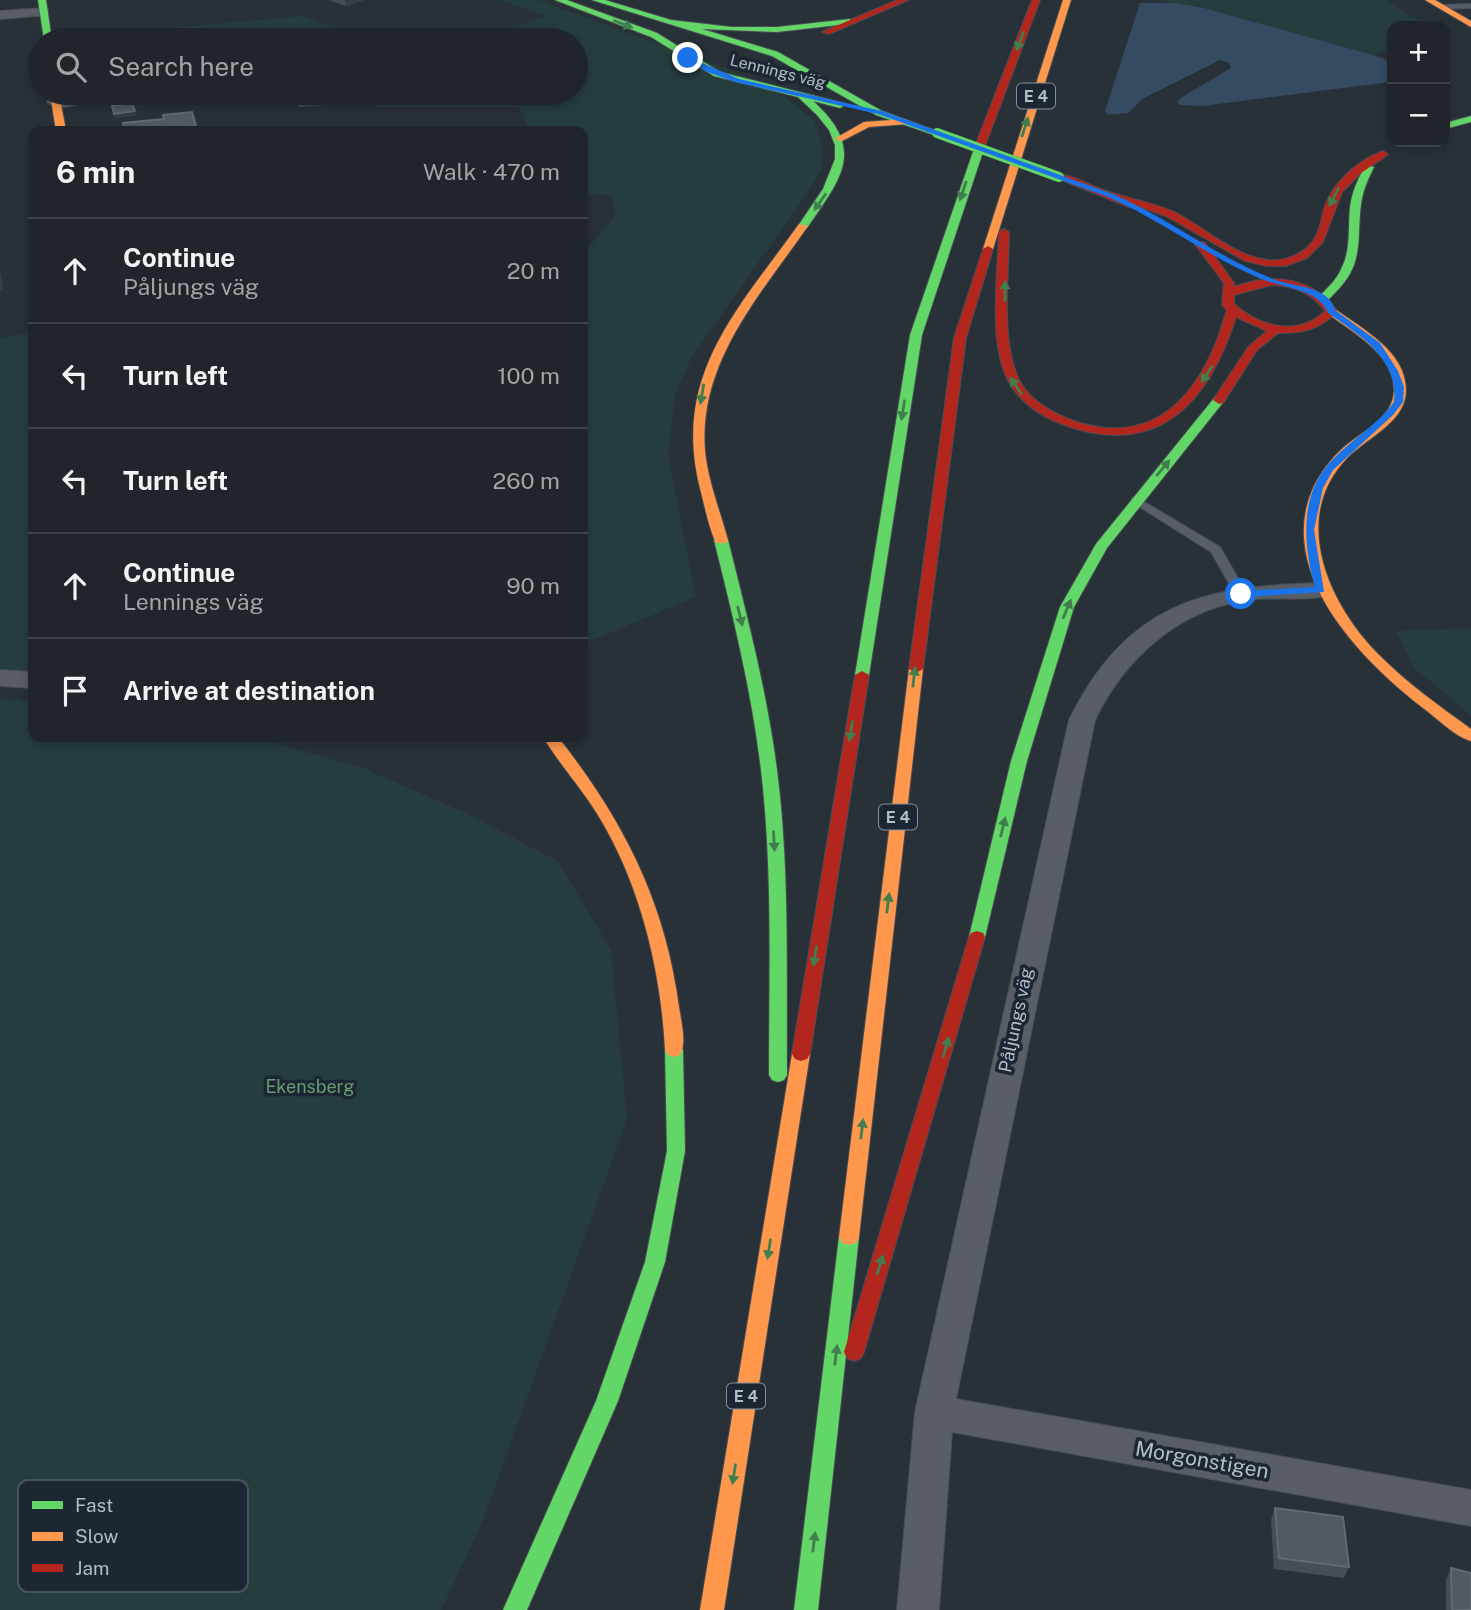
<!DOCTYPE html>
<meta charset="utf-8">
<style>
:root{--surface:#1f252a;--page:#272d32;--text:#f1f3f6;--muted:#a1a5a8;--line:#3c4247}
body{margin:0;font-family:"Public Sans",sans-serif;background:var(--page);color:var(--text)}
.controls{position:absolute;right:21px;top:21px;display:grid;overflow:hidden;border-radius:14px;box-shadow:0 4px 10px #0003}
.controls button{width:63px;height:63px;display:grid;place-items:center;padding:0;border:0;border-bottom:2px solid var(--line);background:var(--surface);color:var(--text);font:35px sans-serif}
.stop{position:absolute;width:21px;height:21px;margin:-16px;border:5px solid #1a73e8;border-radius:50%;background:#fff}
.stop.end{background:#1a73e8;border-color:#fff;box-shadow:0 2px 7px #0008}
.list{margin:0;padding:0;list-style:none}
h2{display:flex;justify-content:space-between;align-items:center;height:91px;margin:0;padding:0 28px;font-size:30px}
h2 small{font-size:23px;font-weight:400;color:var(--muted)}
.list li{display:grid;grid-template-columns:46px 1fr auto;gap:21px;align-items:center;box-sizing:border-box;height:105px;padding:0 28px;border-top:2px solid var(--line)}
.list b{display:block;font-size:26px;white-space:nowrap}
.list p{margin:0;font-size:23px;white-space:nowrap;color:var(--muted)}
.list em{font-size:23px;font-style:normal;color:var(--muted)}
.icon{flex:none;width:38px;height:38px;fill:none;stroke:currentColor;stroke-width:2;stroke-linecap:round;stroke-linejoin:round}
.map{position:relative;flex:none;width:1471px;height:1610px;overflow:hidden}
.search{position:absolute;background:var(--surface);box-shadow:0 4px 10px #0003;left:28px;top:28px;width:560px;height:77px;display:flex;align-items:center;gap:18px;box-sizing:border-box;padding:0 24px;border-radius:38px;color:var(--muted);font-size:26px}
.panel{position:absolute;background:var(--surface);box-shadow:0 4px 10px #0003;left:28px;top:126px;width:560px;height:616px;border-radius:14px}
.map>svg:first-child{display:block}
.green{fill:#263d3e}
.water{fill:#344b62}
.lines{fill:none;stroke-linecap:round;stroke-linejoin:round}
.lane-casing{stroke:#474d53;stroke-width:2}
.street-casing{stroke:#474d53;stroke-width:2}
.fast-casing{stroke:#474d53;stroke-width:2}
.slow-casing{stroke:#474d53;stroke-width:2}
.jam-casing{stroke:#474d53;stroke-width:2}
.lane{fill:#595e66;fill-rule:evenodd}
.street{fill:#595e66;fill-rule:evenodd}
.fast{fill:#63d668;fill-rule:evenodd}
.slow{fill:#ff974d;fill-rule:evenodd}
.jam{fill:#b3261e;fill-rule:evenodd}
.fast-bridge-casing{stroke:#474d53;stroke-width:10;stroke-linecap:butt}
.fast-bridge{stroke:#63d668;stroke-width:10}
.wall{fill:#464d54}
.shaded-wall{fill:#363d43}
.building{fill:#525960;stroke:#616971;stroke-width:2}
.oneway{fill:#407e4e}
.route{fill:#1a73e8}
.labels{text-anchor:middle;stroke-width:7;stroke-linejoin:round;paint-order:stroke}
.far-street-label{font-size:16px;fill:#b3bdc9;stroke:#1c2733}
.shield{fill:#1c2733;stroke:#86909c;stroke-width:2}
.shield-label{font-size:16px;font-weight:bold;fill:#b3bdc9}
.street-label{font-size:18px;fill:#b3bdc9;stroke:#1c2733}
.park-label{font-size:18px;fill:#689c70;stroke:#1c2733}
.near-street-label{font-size:21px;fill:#b3bdc9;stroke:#1c2733}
.key{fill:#1c2733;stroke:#495460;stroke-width:2}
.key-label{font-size:19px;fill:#b3bdc9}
</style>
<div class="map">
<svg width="1471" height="1610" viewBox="0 0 1471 1610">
<rect width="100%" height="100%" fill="#293138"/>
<path class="green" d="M 500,0 L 538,0 L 768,84 L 814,120 L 823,149 L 821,170 L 810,189 L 691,358 L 675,396 L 668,456 L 696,597 L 583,644 L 583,254 L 616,215 L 611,195 L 583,194 L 583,131 L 531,131 L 518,107 L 377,107 L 363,93 L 576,93 L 576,40 L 479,40 L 546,16 Z
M 1158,0 L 1386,0 L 1428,26 L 1392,26 L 1392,48 L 1373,55 L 1204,8 Z
M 303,16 L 368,40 L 69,40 L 69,37 Z
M 33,333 L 33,680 L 0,678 L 0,338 Z
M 1471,628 L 1471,715 L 1414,668 L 1396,631 Z
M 0,699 L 33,702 L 33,737 L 255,737 L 363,768 L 466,813 L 558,861 L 611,950 L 627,1119 L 482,1523 L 441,1610 L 0,1610 Z"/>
<path class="water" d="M 1140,3 L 1176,3 L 1204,8 L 1373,55 L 1392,62 L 1392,79 L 1383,83 L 1202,106 L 1180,105 L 1177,102 L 1182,97 L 1231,68 L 1229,63 L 1220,60 L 1144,98 L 1128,113 L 1109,115 L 1105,111 Z"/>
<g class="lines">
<g class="lane-casing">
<path id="lane" d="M 1471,4 L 1471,8 L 1442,9 L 1438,7 L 1442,5 Z
M 1136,497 L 1220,547 L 1247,594 L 1245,597 L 1237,597 L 1211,552 L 1132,502 L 1132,498 Z"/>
</g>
<g class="street-casing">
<path id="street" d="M 43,8 L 48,9 L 48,15 L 0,19 L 0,11 Z
M 76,93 L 95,93 C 85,104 59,113 47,102 L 49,99 Z
M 247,93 L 270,93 L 277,98 L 269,103 Z
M 1321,583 L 1330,585 L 1333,590 L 1330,595 C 1304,602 1276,596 1249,600 C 1179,609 1125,658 1095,720 L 956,1399 L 1471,1490 L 1471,1526 L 952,1432 L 939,1610 L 897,1610 L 915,1412 L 1069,720 C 1127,604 1200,586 1321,583 Z
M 0,670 L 33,672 L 33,688 L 0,686 Z"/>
</g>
<g class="fast-casing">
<path id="fast" d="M 38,0 L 46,0 L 52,40 L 44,40 Z
M 555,0 L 567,0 L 657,33 L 720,72 L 843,103 L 845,105 L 840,108 L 813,101 C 867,150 841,178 807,228 L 798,226 L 823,189 L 835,159 L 835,145 L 829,130 L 817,115 L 798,97 L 714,76 L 651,37 Z
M 592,0 L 605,0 L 671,20 L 732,27 L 777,27 L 850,19 L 851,21 L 847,24 L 777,32 L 702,29 L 778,52 L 882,111 L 942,133 L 934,135 L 876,115 L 772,56 Z
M 1471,116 L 1471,122 L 1445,129 L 1445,123 Z
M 980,143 L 985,146 L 922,335 L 869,675 L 862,679 L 855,675 L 910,335 L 975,146 Z
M 1366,165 L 1374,167 C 1368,179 1363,190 1361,204 C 1358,224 1361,245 1354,265 C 1349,279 1338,290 1328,300 L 1320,300 L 1318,298 C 1327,288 1337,280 1342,267 C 1351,249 1348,227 1350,207 C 1352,192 1358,178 1366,165 Z
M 1219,396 L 1225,400 L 1107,548 L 1074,607 L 1027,761 L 985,937 L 983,941 L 971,941 L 969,937 L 1011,761 L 1060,607 L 1096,544 L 1215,397 Z
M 721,536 L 728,540 C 747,616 767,692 777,770 C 790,871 786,974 787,1075 L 784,1080 L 778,1082 L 772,1080 L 769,1075 C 769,974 773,871 761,770 C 752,693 733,616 714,540 Z
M 674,1043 L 680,1045 L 683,1050 L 685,1151 L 665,1262 L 618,1401 L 527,1610 L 503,1610 L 596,1401 L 645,1262 L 667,1151 L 665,1050 L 668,1045 Z
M 849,1229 L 856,1231 L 859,1237 L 818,1610 L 794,1610 L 839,1237 L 842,1231 Z"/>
</g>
<g class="slow-casing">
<path id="slow" d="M 1063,0 L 1071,0 L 993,249 L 984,251 L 983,249 Z
M 1425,0 L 1435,0 L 1471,21 L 1471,27 Z
M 50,93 L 59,93 L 66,131 L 56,131 Z
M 905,119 L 910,122 L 908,124 L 869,127 L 842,141 L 834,139 L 864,122 Z
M 799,224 L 808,226 C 761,294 698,362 705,451 C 708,481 720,511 728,540 L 726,543 L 716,543 C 709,528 705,508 701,492 C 670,377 737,311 799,224 Z
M 1327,309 L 1335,309 C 1362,329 1406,351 1406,390 C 1406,422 1368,437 1348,457 C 1289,517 1328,604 1379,655 C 1407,683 1439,706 1471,729 L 1471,741 C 1454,736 1437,718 1423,708 C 1361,660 1274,572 1314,486 C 1321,472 1331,459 1343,448 C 1361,432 1393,419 1394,391 C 1395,354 1353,333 1327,313 Z
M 916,665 L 923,669 L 859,1237 L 856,1243 L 849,1245 L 842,1243 L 839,1237 L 909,669 Z
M 543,737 L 558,737 C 623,820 665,901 679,1007 C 681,1021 687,1043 680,1055 L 674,1057 L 668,1055 L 665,1050 C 661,971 641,888 601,820 C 584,791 560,765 543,737 Z
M 801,1047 L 807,1049 L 810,1054 L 724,1610 L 700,1610 L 792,1054 L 795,1049 Z"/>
</g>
<g class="jam-casing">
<path id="jam" d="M 897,0 L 908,0 L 829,34 L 822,32 Z
M 1032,0 L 1040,0 L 985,146 L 977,148 L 975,146 Z
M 1383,151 L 1388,154 L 1386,156 L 1361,173 L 1342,192 L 1323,242 L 1307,258 L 1286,266 L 1267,266 L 1245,261 L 1166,216 L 1137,206 L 1129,207 L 1054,177 C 1064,170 1087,184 1098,188 C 1123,198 1150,201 1174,212 C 1205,227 1233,256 1268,260 C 1287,262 1309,252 1317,234 C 1322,223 1322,210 1328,199 C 1338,178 1361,159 1383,151 Z
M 1004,229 L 1009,232 C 1009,275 1000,341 1019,380 C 1029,400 1054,414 1074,421 C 1146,445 1191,406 1217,340 C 1221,330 1223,320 1227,310 L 1222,305 L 1224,283 L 1195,244 L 1196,242 L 1204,242 L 1234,283 L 1234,287 C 1272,272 1312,277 1337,311 C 1321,329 1302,334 1278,333 L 1257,350 L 1223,403 L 1219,404 L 1213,400 L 1249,346 L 1267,331 L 1236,317 C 1210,399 1162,457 1070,427 C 1045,419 1020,404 1008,380 C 988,341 998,275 999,232 ZM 1272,285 C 1294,286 1311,292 1325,311 C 1298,337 1260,327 1234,304 L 1234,295 Z
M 988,246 L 993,249 L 966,338 L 923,669 L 916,673 L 909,669 L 954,338 L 983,249 Z
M 862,671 L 869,675 L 810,1054 L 807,1059 L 801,1061 L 795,1059 L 792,1054 L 855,675 Z
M 977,931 L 983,933 L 985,937 L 864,1352 L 861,1358 L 854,1361 L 847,1358 L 844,1352 L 969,937 L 971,933 Z"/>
</g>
<use href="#lane" class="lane"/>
<use href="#street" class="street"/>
<use href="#fast" class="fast"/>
<use href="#slow" class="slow"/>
<use href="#jam" class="jam"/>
<g class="fast-bridge-casing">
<path id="fast-bridge" d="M 937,133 L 1059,177"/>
</g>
<use href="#fast-bridge" class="fast-bridge"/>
</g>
<path class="wall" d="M 329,0 L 365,0 L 346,6 Z
M 297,93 L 337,93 L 338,104 L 299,107 Z
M 1275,1508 L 1349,1567 L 1344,1578 L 1274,1569 L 1271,1520 Z
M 1451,1568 L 1471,1610 L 1446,1610 L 1446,1580 Z"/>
<path class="shaded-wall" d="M 345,0 L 365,0 L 346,6 Z
M 166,93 L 167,103 L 140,106 L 139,101 Z
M 135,111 L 136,116 L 115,118 L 114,114 Z
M 196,126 L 197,131 L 149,131 Z
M 0,271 L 2,280 L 3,290 L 0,291 Z"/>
<path class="building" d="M 138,93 L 166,93 L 167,99 L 139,101 Z
M 297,93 L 336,93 L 336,95 L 297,98 Z
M 132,103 L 135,111 L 114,114 L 112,106 Z
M 192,112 L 196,126 L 149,131 L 124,131 L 123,123 L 164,119 L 163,115 Z
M 307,128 L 309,131 L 291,131 Z
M 337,129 L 339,131 L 322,131 Z
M 1275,1508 L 1343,1517 L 1349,1567 L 1279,1558 Z
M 1451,1568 L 1471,1573 L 1471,1610 L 1452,1610 Z"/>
<defs><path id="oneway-solid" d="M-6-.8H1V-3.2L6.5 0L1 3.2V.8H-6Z" transform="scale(1.75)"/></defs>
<g class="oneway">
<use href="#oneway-solid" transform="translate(623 24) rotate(21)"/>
<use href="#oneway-solid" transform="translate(1020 41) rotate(111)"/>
<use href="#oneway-solid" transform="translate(1025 127) rotate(-72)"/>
<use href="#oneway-solid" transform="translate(963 191) rotate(109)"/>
<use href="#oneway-solid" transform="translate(1334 197) rotate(118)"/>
<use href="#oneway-solid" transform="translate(820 202) rotate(125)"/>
<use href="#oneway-solid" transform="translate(1005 291) rotate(-90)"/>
<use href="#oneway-solid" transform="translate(1207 374) rotate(123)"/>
<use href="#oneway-solid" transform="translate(1016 386) rotate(-124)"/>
<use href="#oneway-solid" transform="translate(702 394) rotate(100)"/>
<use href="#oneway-solid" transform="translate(903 410) rotate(99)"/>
<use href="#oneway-solid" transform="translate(1163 468) rotate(-50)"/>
<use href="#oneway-solid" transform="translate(1067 609) rotate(-67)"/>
<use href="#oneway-solid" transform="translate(740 616) rotate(76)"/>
<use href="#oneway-solid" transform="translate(914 677) rotate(-83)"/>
<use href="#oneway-solid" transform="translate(851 731) rotate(99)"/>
<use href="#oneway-solid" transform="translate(1003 827) rotate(-76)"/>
<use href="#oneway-solid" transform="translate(774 841) rotate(87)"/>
<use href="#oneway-solid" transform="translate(888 903) rotate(-83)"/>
<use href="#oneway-solid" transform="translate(815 956) rotate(99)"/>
<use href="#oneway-solid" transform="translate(946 1047) rotate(-73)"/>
<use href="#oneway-solid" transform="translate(862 1129) rotate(-83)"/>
<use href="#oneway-solid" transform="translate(769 1249) rotate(99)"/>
<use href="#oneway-solid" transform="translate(880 1265) rotate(-73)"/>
<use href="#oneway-solid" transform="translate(836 1355) rotate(-83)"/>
<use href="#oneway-solid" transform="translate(734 1474) rotate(99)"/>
<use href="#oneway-solid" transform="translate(814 1542) rotate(-83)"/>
</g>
<path class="route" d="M 686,56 L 739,79 L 882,111 L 1113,194 C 1170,219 1218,258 1276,280 C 1295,287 1329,286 1335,310 L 1380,343 L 1398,371 L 1404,387 L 1403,402 L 1393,415 L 1333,470 L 1323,488 L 1314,530 L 1324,592 L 1241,597 L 1236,594 L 1241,591 L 1315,587 C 1304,549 1299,499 1327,466 C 1347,442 1376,427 1394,402 C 1399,358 1359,335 1328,313 C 1318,288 1282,288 1259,278 C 1207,256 1161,220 1108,197 L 878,114 L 735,82 L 705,71 Z"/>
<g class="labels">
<g class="far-street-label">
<text transform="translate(778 71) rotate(14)" y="6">Lennings väg</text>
</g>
<g class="shield">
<rect x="1017" y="83.5" width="38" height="25" rx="5"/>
<rect x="879" y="804.5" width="38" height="25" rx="5"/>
<rect x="727" y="1383.5" width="38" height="25" rx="5"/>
</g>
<g class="shield-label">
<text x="1036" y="102">E 4</text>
<text x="898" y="823">E 4</text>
<text x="746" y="1402">E 4</text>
</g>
<g class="street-label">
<text transform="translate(1016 1020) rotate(-78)" y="6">Påljungs väg</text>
</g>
<g class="park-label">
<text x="310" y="1093">Ekensberg</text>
</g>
<g class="near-street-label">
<text transform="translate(1202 1460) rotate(10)" y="7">Morgonstigen</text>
</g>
</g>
<rect x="18" y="1480" width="230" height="112" rx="10" class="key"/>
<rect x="32" y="1501" width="31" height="8" fill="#63d668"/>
<rect x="32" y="1532" width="31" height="9" fill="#ff974d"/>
<rect x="32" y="1564" width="31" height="8" fill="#b3261e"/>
<g class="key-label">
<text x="75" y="1512">Fast</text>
<text x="75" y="1543">Slow</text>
<text x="75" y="1575">Jam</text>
</g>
</svg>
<div class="controls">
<button>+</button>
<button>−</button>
</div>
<div class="stop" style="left:1241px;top:594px"></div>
<div class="stop end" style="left:688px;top:58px"></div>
<div class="search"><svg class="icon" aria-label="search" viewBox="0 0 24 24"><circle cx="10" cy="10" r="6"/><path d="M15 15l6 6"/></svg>Search here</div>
<section class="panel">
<h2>6 min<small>Walk · 470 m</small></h2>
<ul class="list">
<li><svg class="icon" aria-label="ahead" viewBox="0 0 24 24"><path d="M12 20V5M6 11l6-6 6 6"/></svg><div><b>Continue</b><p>Påljungs väg</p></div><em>20 m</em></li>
<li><svg class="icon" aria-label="left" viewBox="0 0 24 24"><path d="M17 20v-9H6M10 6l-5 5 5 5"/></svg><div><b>Turn left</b></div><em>100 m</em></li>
<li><svg class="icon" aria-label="left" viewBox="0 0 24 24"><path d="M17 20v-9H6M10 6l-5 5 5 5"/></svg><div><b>Turn left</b></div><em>260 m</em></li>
<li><svg class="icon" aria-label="ahead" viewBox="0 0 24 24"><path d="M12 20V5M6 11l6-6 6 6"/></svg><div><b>Continue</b><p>Lennings väg</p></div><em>90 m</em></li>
<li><svg class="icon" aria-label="arrive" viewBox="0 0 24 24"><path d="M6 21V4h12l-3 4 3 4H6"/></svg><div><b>Arrive at destination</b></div></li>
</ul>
</section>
</div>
